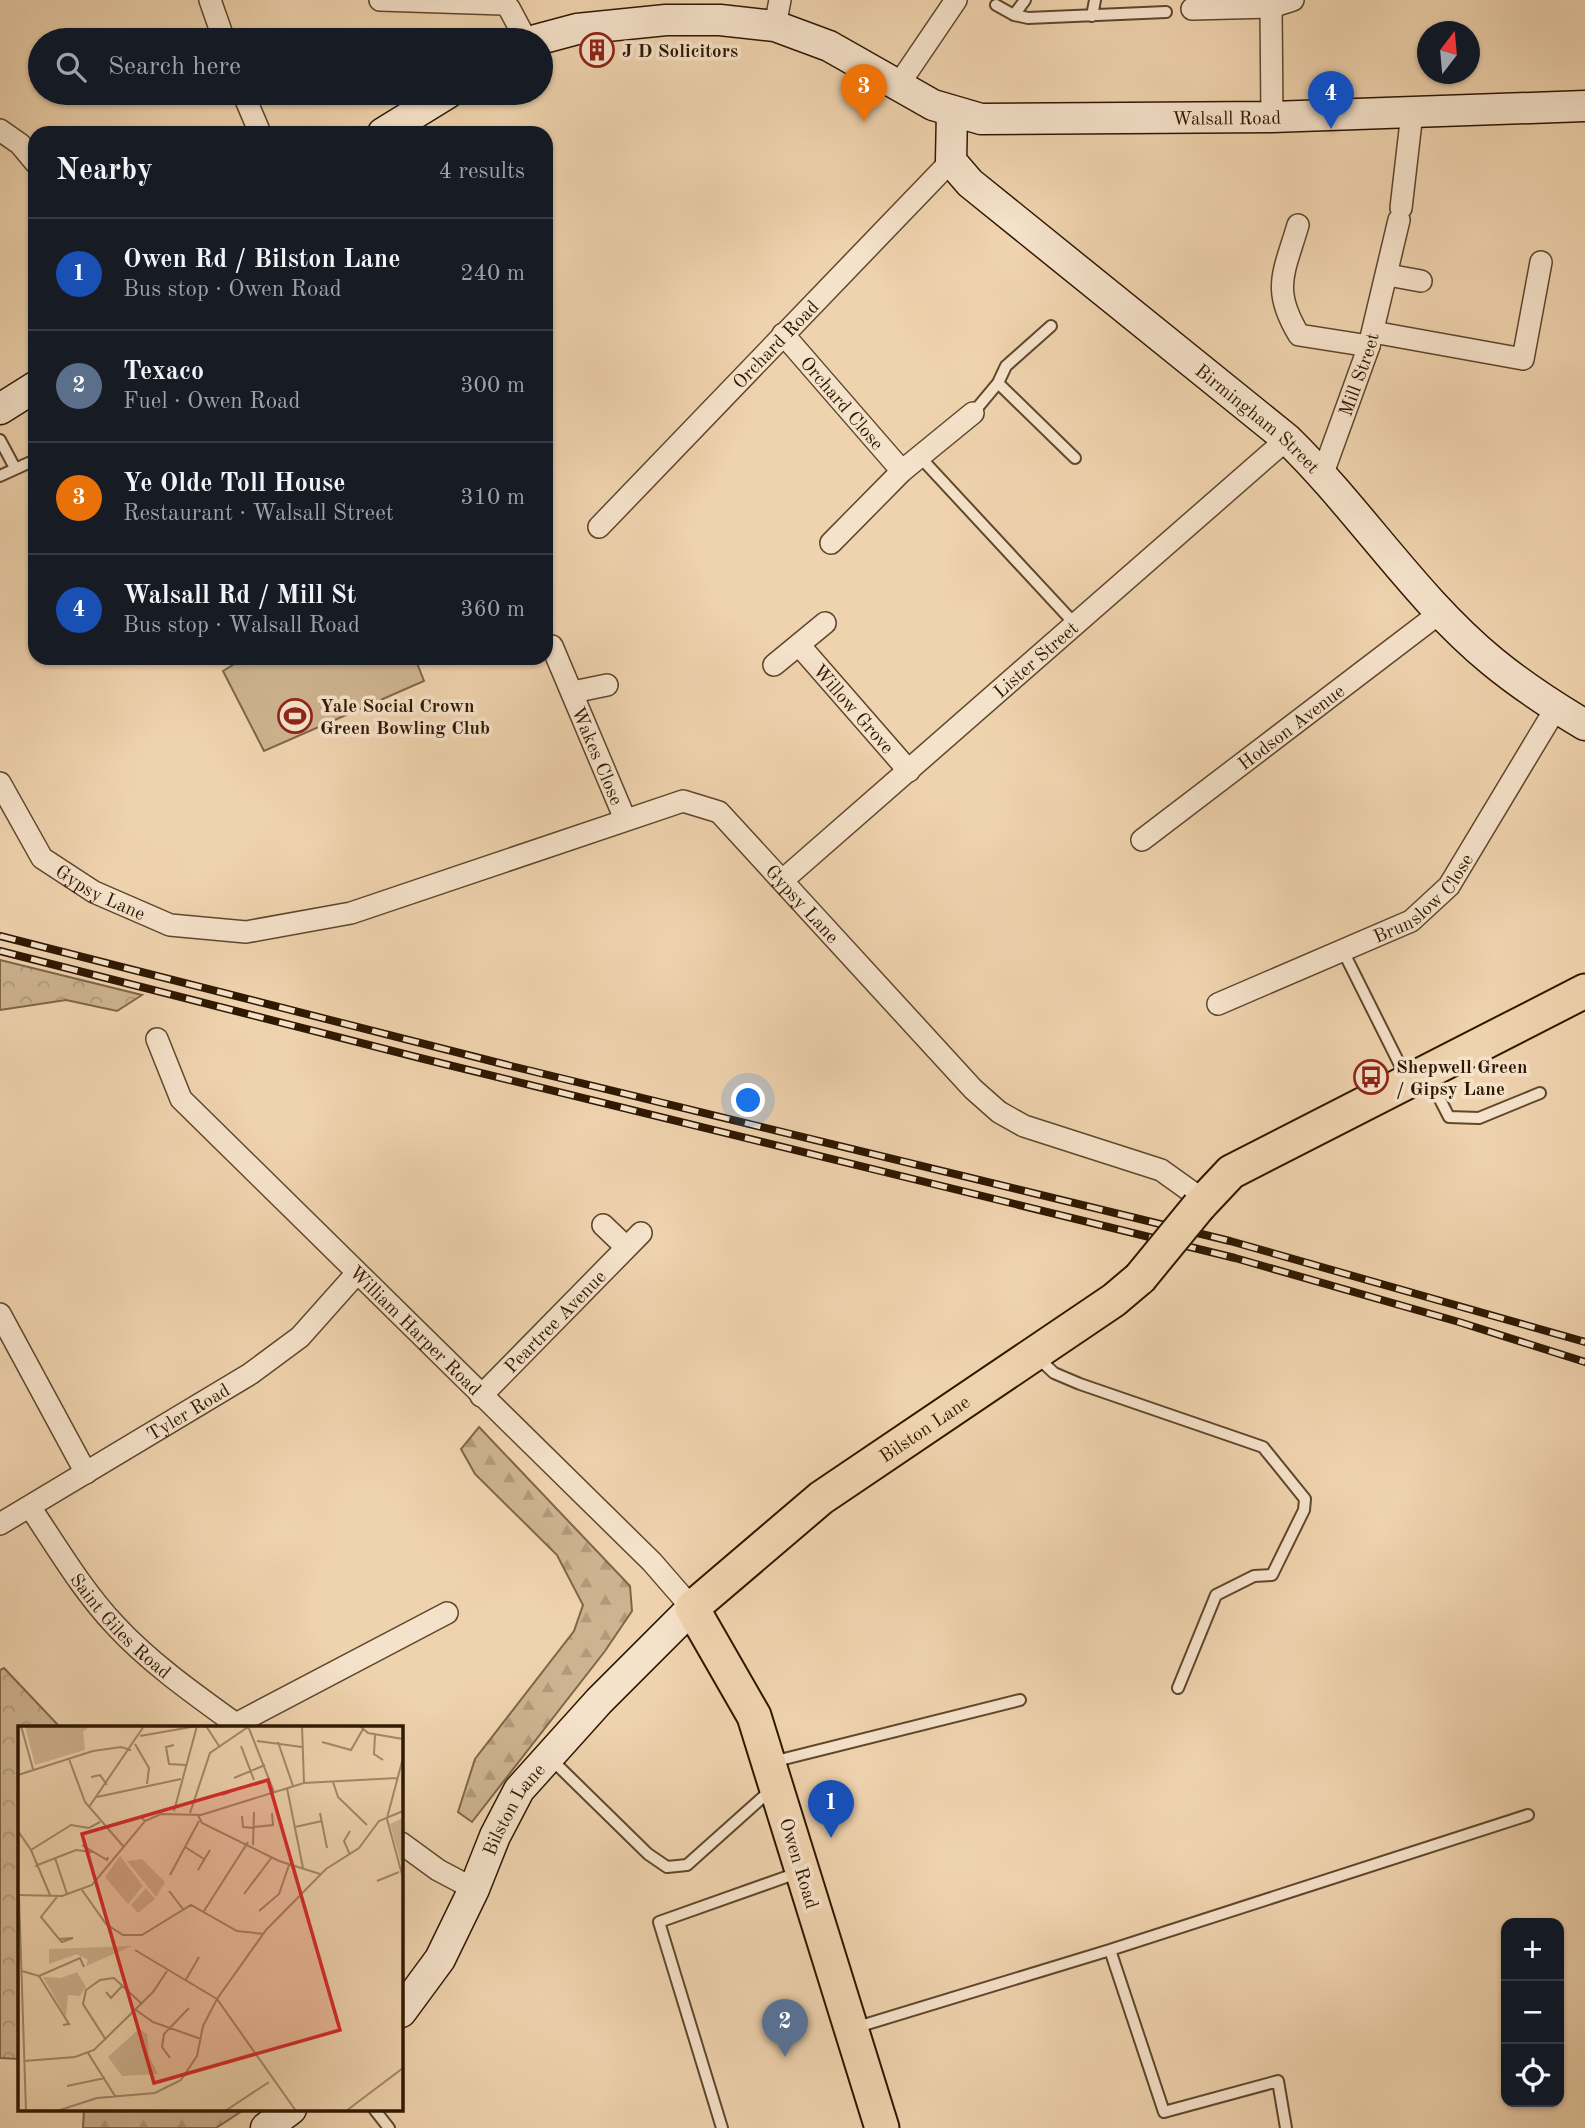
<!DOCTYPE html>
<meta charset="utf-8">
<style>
:root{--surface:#171b24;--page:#20242c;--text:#f1f3f6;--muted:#9ea1a6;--line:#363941;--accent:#c59692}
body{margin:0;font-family:"Old Standard TT",serif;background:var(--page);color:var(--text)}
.controls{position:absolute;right:21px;bottom:21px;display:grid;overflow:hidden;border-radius:14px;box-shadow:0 2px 5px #0004}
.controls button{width:63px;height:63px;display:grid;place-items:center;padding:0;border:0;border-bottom:2px solid var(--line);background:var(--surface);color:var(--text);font:35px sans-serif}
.compass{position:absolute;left:1417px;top:21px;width:63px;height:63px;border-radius:50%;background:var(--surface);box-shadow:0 2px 5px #0004;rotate:16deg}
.you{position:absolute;left:749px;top:1101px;width:24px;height:24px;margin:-18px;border:5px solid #fff;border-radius:50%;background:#1a73e8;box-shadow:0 0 0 10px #1a73e833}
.badge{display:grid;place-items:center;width:46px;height:46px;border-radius:50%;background:var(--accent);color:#fff;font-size:23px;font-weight:700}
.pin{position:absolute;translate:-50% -58px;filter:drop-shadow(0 2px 4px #0008)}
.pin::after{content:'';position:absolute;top:37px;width:24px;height:21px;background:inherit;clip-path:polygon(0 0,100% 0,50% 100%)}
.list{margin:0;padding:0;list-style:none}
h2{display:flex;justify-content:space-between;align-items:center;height:91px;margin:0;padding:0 28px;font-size:30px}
h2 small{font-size:23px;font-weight:400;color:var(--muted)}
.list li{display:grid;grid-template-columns:46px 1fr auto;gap:21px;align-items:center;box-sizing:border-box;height:112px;padding:0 28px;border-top:2px solid var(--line)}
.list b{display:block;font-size:26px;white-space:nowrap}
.list p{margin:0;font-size:23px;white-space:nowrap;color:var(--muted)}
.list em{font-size:23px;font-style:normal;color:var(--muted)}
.icon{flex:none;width:38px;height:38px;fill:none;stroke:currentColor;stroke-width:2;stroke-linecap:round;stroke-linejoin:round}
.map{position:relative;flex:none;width:1585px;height:2128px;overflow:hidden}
.search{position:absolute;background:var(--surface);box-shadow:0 2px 5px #0004;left:28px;top:28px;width:525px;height:77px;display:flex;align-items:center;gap:18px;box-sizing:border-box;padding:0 24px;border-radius:38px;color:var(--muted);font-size:26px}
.panel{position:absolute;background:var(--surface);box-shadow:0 2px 5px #0004;left:28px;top:126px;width:525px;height:539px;border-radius:21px}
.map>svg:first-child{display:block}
.forest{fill:url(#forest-firs);stroke:#7e6648;stroke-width:2}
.park{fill:url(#park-crowns);stroke:#7e6648;stroke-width:2}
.pitch{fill:#ceb390;stroke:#7e6648;stroke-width:2}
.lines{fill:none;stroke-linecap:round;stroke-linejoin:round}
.lane-casing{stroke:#5f472c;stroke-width:14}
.street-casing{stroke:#5f472c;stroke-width:24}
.secondary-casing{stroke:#2f1800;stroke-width:33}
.primary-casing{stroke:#2f1800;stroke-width:37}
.lane{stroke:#f5e2ca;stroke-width:10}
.street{stroke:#f5e2ca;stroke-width:21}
.secondary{stroke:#f5e2ca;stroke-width:30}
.primary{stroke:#efd3ae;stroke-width:33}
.rail-casing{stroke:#2f1800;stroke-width:8}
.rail{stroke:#f5e2ca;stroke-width:5;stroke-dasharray:16;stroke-linecap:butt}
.primary-bridge-casing{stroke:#2f1800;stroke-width:37;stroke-linecap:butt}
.primary-bridge{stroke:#efd3ae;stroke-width:33}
.labels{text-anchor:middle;stroke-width:7;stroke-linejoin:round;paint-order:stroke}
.poi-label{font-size:19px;font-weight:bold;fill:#2f1800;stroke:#f5e2ca;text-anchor:start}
.street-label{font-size:19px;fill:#2f1800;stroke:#f5e2ca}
.inset-road{fill:none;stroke:#a28868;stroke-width:2}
.view{fill:#d62828;fill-opacity:0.15;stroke:#d62828;stroke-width:3.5}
.inset-edge{fill:none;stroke:#2f1800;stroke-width:3.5}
</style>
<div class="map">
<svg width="1585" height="2128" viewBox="0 0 1585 2128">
<defs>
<pattern id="forest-firs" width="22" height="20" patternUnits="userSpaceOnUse" patternTransform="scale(1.75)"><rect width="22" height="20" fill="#ceb390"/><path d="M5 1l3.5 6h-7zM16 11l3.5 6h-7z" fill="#b1997a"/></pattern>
<pattern id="park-crowns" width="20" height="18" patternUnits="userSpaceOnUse" patternTransform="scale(1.75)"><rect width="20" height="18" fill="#ceb390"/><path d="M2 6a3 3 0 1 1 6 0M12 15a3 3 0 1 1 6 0" fill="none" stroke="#b1997a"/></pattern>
</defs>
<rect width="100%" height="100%" fill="#efd3ae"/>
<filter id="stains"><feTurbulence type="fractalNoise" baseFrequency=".00286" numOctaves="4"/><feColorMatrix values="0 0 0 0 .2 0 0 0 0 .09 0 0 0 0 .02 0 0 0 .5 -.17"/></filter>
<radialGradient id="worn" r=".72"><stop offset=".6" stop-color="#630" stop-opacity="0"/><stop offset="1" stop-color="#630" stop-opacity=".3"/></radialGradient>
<path class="forest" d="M 479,1427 L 630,1586 L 632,1611 L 605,1651 L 472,1822 L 458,1812 L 475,1759 L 574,1631 L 583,1605 L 557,1555 L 475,1474 L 461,1449 Z
M 84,2109 L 245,2109 L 216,2128 L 83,2128 Z"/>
<path class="park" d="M 0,960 L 142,995 L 117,1011 L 66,1000 L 0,1010 Z
M 4,1668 L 59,1726 L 19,1727 L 19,2059 L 0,2058 L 0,1670 Z"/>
<path class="pitch" d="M 244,658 L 415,658 L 424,681 L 264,751 L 223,671 Z"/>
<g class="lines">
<g class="lane-casing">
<path id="lane" d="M 996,5 L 1014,15 L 1028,18 L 1166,12
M 1014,15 L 1025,0
M 1092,16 L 1095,0
M 998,383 L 1075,458
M 973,413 L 998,383 L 1006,366 L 1051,326
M 0,440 L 15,468
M 920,457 L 1074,623
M 0,476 L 35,460
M 1343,951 L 1407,1079
M 1428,1076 L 1449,1117 L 1479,1118 L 1540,1093
M 1036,1356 L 1054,1373 L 1080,1384 L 1263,1447 L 1305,1499 L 1304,1510 L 1272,1575 L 1254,1576 L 1216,1595 L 1178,1688
M 550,1758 L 648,1854 L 667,1867 L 687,1865 L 772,1789
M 772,1762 L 1020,1700
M 1110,1950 L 1528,1815
M 854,2028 L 1110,1950 L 1164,2112 L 1278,2081 L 1286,2128
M 374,2109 L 389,2128
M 722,2128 L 659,1922 L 800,1872"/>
</g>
<g class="street-casing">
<g id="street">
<path d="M 210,0 L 224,40"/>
<path d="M 380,0 L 503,4 L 509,8 L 526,40"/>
<path d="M 1271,7 L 1272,117"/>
<path d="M 1192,9 L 1271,7 L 1293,0"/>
<path d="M 775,26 L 780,0"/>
<path d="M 899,84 L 956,0"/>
<path d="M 243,93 L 260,133"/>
<path d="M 0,130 L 20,144 L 35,162"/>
<path d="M 1401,208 L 1412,113"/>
<path d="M 1298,225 C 1284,273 1271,289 1299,335 L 1369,346"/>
<path d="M 1388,275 L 1421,281"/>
<path d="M 1373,332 L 1523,359 L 1541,262"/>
<path id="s1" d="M 783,334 L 902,471"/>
<path id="s2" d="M 1323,473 L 1369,346 L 1399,220"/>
<path id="s3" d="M 599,527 L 951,161"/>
<path d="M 831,543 L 902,471 L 973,413"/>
<path id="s4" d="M 799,645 L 909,771"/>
<path id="s5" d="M 552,646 L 625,819"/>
<path d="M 774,665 L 825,623"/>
<path d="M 573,692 L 607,685"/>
<path id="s6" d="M 0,783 L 42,858 L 94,892 L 170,925 L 246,932 L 351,913 L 683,801 L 719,812 L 973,1089 L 999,1112 L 1024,1126 L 1161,1170 L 1203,1200"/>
<path id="s7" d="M 1142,840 L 1441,612"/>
<path id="s8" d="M 784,879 L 1287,439"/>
<path id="s9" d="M 1218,1004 L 1411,921 L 1449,886 L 1556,708"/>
<path id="s10" d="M 157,1039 L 181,1099 L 652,1562 L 692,1608"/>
<path d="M 603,1225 L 626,1247"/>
<path d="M 0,1314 L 86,1473"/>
<path id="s11" d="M 481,1396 L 641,1233"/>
<path id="s12" d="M 30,1507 C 57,1547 82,1590 115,1625 C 151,1664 197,1696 240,1727"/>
<path id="s13" d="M 0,1524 L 250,1374 L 300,1337 L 357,1273"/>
<path d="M 230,1727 L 447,1613"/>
<path d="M 401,1843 L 438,1870 L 474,1889"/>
</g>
</g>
<g class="secondary-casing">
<g id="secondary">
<path id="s14" d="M 536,40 L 577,29 L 666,20 L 720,20 L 775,26 L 829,46 L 933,105 L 981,119 L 1272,117 L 1585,106"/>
<path id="s15" d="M 952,112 L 951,161 L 970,183 L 1287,439 C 1359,509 1415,598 1493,662 C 1521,685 1553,706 1585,725"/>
<path d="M 383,133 L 448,93"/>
<path d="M 0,409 L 35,387"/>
<path id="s16" d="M 401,2012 L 440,1959 L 474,1889 L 495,1836 L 519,1790 L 599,1701 L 692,1608"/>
<path d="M 266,2128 L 291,2109"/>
</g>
</g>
<g class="primary-casing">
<g id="primary">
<path d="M 1199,1206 L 1231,1172 L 1585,991"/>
<path id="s17" d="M 882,2128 L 754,1716 L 692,1608 L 821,1498 L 1114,1300 L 1140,1278"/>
</g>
</g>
<use href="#lane" class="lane"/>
<use href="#street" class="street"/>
<use href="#secondary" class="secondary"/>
<use href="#primary" class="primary"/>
<g class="rail-casing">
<path id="rail" d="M 0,936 L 507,1065 L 1230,1241 L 1585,1342
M 0,951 L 424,1059 L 1235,1258 L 1459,1322 L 1585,1362"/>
</g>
<use href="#rail" class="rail"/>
<g class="primary-bridge-casing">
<path id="primary-bridge" d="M 1140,1278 L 1199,1206"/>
</g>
<use href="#primary-bridge" class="primary-bridge"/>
</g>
<defs>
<g id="building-ring" transform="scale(1.75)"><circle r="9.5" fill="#f5e2ca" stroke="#8f2418" stroke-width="1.5"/><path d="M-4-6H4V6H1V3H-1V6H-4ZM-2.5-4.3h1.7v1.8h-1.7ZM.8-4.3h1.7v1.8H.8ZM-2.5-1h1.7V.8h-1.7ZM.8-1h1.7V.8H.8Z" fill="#8f2418"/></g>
<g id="stadium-ring" transform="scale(1.75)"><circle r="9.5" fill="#f5e2ca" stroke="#8f2418" stroke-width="1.5"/><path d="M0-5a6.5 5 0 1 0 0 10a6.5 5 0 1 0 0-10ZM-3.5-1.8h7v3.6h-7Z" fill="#8f2418"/></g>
<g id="bus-ring" transform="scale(1.75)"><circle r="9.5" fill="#f5e2ca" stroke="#8f2418" stroke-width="1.5"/><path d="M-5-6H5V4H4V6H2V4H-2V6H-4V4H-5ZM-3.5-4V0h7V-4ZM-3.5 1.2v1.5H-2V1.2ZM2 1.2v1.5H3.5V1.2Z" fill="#8f2418"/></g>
</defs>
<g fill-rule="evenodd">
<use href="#building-ring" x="597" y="50"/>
<use href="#stadium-ring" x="295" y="716"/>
<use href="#bus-ring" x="1371" y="1077"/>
</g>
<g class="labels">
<g class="poi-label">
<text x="622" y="57">J D Solicitors</text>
<text x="320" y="712">Yale Social Crown<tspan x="320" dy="22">Green Bowling Club</tspan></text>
<text x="1396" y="1073">Shepwell Green<tspan x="1396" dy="22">/ Gipsy Lane</tspan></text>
</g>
<g class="street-label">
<text dy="7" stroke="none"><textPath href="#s14" startOffset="714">Walsall Road</textPath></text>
<text dy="7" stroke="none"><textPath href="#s3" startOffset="254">Orchard Road</textPath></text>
<text dy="7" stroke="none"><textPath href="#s2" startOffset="105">Mill Street</textPath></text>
<text dy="7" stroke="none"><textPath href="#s1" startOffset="91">Orchard Close</textPath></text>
<text dy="7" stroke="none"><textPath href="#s15" startOffset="450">Birmingham Street</textPath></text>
<text dy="7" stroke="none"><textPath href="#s8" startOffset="334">Lister Street</textPath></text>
<text dy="7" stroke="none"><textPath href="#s4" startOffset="84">Willow Grove</textPath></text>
<text dy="7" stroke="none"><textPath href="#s7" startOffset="187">Hodson Avenue</textPath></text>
<text dy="7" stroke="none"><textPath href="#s5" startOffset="119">Wakes Close</textPath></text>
<text dy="7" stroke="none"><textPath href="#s6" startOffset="154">Gypsy Lane</textPath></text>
<text dy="7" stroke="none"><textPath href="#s9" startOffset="234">Brunslow Close</textPath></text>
<text dy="7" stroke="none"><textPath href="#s6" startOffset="926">Gypsy Lane</textPath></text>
<text dy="7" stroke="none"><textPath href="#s11" startOffset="105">Peartree Avenue</textPath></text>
<text dy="7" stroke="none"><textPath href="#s10" startOffset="394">William Harper Road</textPath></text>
<text dy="7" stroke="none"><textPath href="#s13" startOffset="219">Tyler Road</textPath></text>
<text dy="7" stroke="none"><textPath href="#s17" startOffset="850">Bilston Lane</textPath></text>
<text dy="7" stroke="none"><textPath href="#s12" startOffset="150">Saint Giles Road</textPath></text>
<text dy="7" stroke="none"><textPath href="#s16" startOffset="233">Bilston Lane</textPath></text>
<text transform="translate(800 1863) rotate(73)" y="7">Owen Road</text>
</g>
</g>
<g transform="translate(18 1726)">
<rect width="385" height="385" fill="#efd3ae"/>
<path d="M 7,0 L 72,0 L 65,6 L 67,24 L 17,39 ZM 124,133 L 147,156 L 138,171 L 109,135 Z" fill="#ceb390"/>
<path d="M 102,130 L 125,160 L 110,178 L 87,151 ZM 114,220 L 68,240 L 70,234 L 59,228 L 31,238 L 31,223 ZM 59,246 L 68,261 L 62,270 L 50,269 L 48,291 L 25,251 L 43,252 ZM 121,303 L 129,308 L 131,330 L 140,348 L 104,350 L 90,331 Z" fill="#ceb390"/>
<path d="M 385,92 L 385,144 L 372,98 Z" fill="#ceb390"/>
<path d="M 128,162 L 137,173 L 120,187 L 113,179 Z" fill="#ceb390"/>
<path class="inset-road" d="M 3,0 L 15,43M 188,0 L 201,20M 230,0 L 256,66M 284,0 L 286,57M 342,0 L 350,7 L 385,13M 357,9 L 356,28 L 365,34M 122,10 L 179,0M 239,15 L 284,21M 260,16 L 275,60M 304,16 L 333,24 L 345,3M 117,18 L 131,42 L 129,58M 156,19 L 148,21 L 151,38 L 168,39M 223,20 L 236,54M 51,33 L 67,76 L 105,120M 0,49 L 75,25 L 103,21 L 113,24M 73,51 L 82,49 L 89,59M 216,52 L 247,39M 315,56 L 320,71 L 349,99M 269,62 L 285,142M 204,69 L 225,61M 79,71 L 163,53M 71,81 L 126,0M 156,85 L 179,0M 172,87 L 192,27 L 230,1M 302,87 L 309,122M 180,89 L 184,97 L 261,135 L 302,148M 224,90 L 225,101 L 236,102M 369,92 L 385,32M 369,93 L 385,152M 94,99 L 123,91 L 127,95M 236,101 L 255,99 L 254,87M 277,101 L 304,95M 0,105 L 13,124M 332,105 L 326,115 L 332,129M 64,119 L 89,134 L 90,131M 235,119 L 236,86M 167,121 L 186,133M 13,124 L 53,99 L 71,102 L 82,96M 13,124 L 32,169M 37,132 L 49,168M 17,140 L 58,124 L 74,126M 180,144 L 192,124M 152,149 L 181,95M 359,155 L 381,146M 64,164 L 88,198 L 105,209 L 124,209 L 173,179 L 219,205 L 246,208M 151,165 L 165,183M 226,168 L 254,131M 0,169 L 44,170 L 74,159 L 127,95 L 143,88 L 183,89 L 286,57 L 379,52M 1,170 L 8,385M 39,171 L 23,191 L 41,213 L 55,212 L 44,216 L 41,213M 186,185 L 230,116M 241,185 L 261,168 L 271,139M 117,224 L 199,273M 4,245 L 21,250 L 51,298 L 45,299M 21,250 L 62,232 L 66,241M 167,255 L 181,231M 88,266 L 93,272 L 105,259M 199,273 L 278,385M 118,284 L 135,296 L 183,313M 88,314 L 65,278 L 68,264 L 82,254 L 96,252 L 124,278M 70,327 L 97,370M 152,332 L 144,321 L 146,308 L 171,282M 6,335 L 57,331 L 76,324 L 135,266 L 149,245M 49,360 L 87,352M 39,385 L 79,372 L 137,367 L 163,354 L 179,330 L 185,300 L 199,273 L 248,204 L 308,143 L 341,122 L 361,95 L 385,85M 207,385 L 251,356M 328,385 L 385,342"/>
<path class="view" d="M 250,54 L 322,304 L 136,357 L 64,108 Z"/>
<rect width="385" height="385" class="inset-edge"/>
</g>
<rect width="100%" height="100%" filter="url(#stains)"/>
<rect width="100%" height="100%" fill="url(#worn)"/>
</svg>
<div class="controls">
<button>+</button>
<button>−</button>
<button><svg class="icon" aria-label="locate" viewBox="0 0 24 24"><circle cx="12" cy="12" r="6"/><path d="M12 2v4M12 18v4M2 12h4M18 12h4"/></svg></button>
</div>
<svg class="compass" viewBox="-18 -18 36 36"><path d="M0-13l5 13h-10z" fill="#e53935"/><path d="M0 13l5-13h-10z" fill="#9ea1a6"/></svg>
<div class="you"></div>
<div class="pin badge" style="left:831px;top:1838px;background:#1a4fb4">1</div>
<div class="pin badge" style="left:785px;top:2057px;background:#5c6f8a">2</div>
<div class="pin badge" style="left:864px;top:122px;background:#e8710a">3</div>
<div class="pin badge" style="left:1331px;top:129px;background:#1a4fb4">4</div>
<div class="search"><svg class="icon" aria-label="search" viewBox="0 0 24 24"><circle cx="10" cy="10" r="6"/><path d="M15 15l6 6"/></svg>Search here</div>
<section class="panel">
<h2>Nearby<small>4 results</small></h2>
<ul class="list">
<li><span class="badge" style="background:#1a4fb4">1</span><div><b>Owen Rd / Bilston Lane</b><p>Bus stop · Owen Road</p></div><em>240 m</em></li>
<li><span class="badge" style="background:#5c6f8a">2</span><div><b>Texaco</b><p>Fuel · Owen Road</p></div><em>300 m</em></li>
<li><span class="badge" style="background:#e8710a">3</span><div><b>Ye Olde Toll House</b><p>Restaurant · Walsall Street</p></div><em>310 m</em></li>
<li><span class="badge" style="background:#1a4fb4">4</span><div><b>Walsall Rd / Mill St</b><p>Bus stop · Walsall Road</p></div><em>360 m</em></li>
</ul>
</section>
</div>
